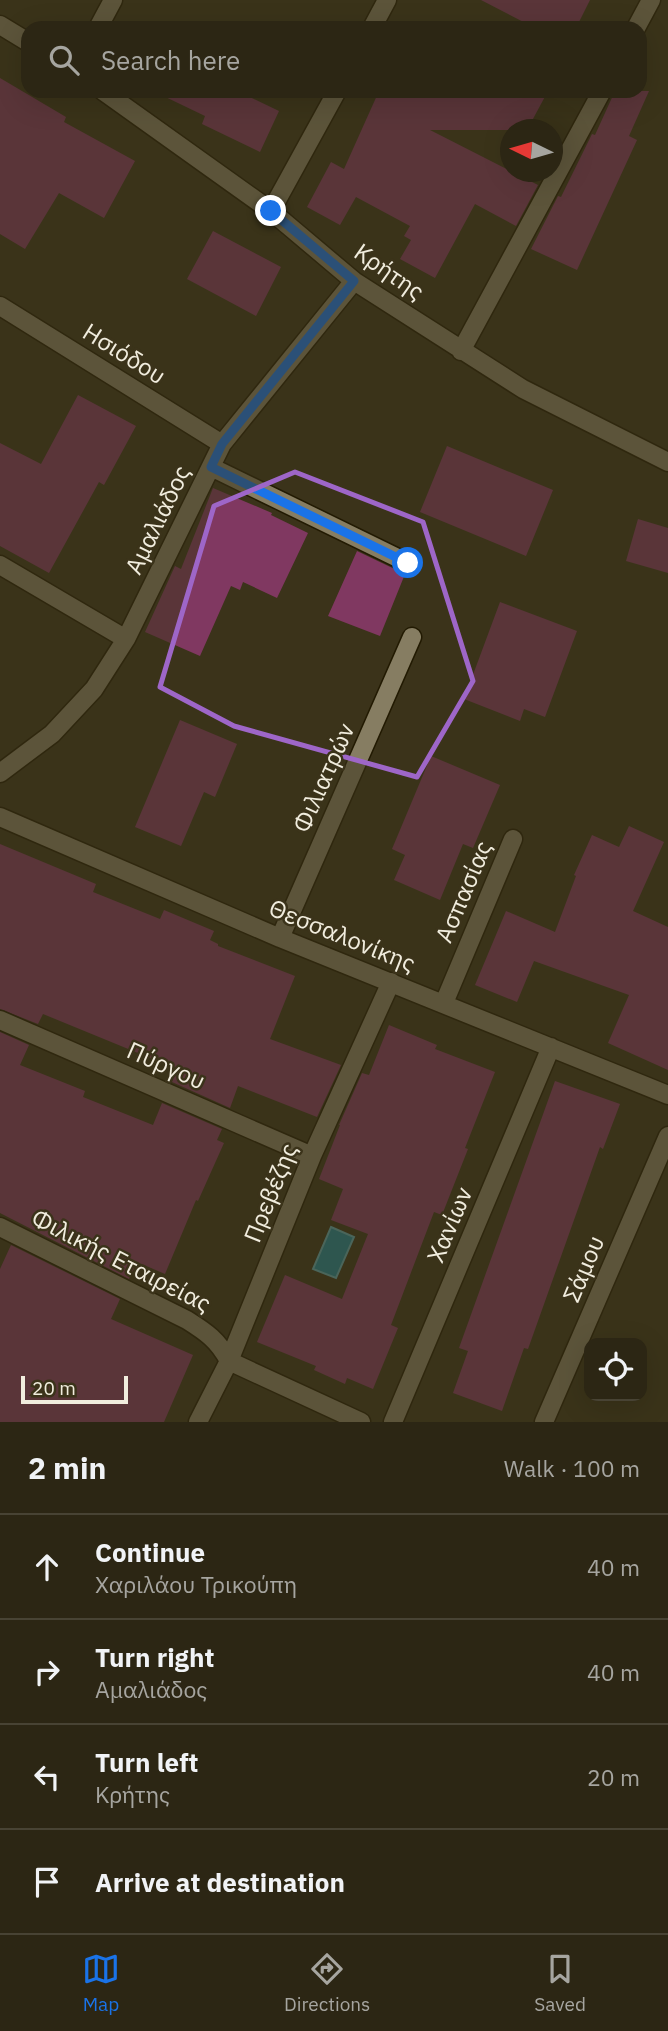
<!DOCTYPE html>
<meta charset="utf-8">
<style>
:root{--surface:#2c2614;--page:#383222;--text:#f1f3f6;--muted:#a6a5a0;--line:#484334;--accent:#1a73e8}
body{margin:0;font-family:"IBM Plex Sans",sans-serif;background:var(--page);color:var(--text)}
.controls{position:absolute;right:21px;bottom:21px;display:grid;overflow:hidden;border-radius:14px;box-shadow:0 7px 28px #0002}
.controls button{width:63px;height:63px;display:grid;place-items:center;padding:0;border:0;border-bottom:2px solid var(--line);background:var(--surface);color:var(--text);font:35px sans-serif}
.compass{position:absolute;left:500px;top:119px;width:63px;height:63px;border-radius:50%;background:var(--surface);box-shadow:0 7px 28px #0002;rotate:275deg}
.scale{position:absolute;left:21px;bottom:18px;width:107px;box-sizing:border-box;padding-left:7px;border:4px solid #f1edde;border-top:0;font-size:19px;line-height:24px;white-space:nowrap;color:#f1edde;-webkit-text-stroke:5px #3b331a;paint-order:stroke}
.stop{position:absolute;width:21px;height:21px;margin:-16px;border:5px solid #1a73e8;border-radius:50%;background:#fff}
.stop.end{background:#1a73e8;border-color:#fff;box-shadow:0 2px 7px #0008}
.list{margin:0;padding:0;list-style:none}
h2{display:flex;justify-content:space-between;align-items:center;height:91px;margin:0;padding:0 28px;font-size:30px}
h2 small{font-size:23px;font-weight:400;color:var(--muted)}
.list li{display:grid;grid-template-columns:46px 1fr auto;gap:21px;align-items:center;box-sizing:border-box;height:105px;padding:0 28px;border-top:2px solid var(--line)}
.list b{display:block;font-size:26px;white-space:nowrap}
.list p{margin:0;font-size:23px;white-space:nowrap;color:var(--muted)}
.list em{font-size:23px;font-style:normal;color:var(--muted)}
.icon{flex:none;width:38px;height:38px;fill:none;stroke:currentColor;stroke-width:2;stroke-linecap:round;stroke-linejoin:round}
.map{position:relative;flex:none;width:668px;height:1422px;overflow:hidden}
.search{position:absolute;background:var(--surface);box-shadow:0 7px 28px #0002;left:21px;right:21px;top:21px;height:77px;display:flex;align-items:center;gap:18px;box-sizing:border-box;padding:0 24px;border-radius:21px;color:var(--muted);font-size:26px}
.sheet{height:511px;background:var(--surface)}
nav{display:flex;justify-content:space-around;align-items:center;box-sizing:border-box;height:98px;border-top:2px solid var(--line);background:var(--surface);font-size:19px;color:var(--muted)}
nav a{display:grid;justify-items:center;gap:4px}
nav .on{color:var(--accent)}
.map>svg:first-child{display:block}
.water{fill:#1f8291;stroke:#5ea2a8;stroke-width:2}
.building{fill:#803861}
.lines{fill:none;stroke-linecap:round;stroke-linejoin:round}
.minor-casing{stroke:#221a02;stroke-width:21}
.minor{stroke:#867d62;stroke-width:18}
.route{stroke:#1a73e8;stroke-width:9}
.marked{fill:none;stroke:#9e66c8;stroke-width:5;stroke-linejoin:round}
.labels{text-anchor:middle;stroke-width:5;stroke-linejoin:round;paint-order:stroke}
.street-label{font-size:24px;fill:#f1edde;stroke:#3b331a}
</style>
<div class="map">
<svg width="668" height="1422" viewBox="0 0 668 1422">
<rect width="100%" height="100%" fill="#3b331a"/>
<path class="water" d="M 331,1227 L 354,1237 L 336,1278 L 313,1269 Z"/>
<path class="building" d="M 481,0 L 590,0 L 576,28 L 535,28 Z
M 0,78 L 66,117 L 64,122 L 135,161 L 104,218 L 59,193 L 25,249 L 0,234 Z
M 153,91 L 237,91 L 279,111 L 260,152 L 202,124 L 205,116 Z
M 379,91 L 548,91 L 527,130 L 430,130 L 538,185 L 516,226 L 475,204 L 435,278 L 400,259 L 411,240 L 404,236 L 410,226 L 356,197 L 340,225 L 307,207 L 331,162 L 344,169 Z
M 615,91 L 649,91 L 629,136 L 637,140 L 577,270 L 531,249 L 558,196 L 561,197 L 592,134 L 595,135 Z
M 213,231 L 281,267 L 256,316 L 187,279 Z
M 78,395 L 136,426 L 104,485 L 99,482 L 49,573 L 0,546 L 0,443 L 41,464 Z
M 447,446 L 553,490 L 526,556 L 420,512 Z
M 213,488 L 272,513 L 271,515 L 308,533 L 277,598 L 243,582 L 240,590 L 231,586 L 200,656 L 145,632 L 175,566 L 181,569 Z
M 638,519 L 668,528 L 668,573 L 626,561 Z
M 357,551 L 405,574 L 380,636 L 328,616 Z
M 500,602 L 577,631 L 545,717 L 524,709 L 520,721 L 464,699 Z
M 180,720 L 237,744 L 215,797 L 204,792 L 181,846 L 135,827 Z
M 431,756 L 500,785 L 473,848 L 463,844 L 440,900 L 394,880 L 405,855 L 392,849 Z
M 629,826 L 664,842 L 633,911 L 668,927 L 668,1070 L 608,1043 L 629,995 L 534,961 L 517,1002 L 475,985 L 506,911 L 555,932 L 576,876 L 574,875 L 592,835 L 619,847 Z
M 0,844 L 96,884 L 93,892 L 160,919 L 164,910 L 214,931 L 210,940 L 218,944 L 218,946 L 295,976 L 270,1039 L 341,1065 L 317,1117 L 238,1086 L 230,1108 L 172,1082 L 177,1069 L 43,1014 L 38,1024 L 0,1009 Z
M 389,1025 L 437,1045 L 435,1049 L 495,1072 L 465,1148 L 468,1149 L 442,1215 L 434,1212 L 391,1325 L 398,1328 L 373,1389 L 347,1378 L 345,1384 L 314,1370 L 316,1366 L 257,1342 L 285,1275 L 342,1299 L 368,1234 L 331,1220 L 343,1189 L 319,1179 L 340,1125 L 339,1125 L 362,1073 L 369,1075 Z
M 0,1032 L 29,1045 L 20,1065 L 85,1091 L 83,1097 L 153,1125 L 162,1103 L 222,1129 L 217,1140 L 224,1143 L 198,1201 L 196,1200 L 165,1274 L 137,1262 L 129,1279 L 0,1213 Z
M 555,1081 L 620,1104 L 603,1149 L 600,1147 L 528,1349 L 524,1348 L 502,1411 L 453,1393 L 468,1351 L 459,1348 Z
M 11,1245 L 120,1299 L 111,1319 L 193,1355 L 164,1422 L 0,1422 L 0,1269 Z"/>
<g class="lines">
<g class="minor-casing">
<path id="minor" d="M 0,25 L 28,42
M 98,28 L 113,0
M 372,28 L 387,0
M 636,28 L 651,0
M 103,91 L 271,211 L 354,281 L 523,389 L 668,462
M 271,211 L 337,91
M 0,306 L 222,444
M 461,351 L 602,91
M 211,467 L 408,563
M 0,565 L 126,639
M 0,773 L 52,734 L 94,689 L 126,639 L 222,444 L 354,281
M 0,817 L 280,938 L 668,1095
M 280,938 L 412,637
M 444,1003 L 513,839
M 0,1020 L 312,1156
M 0,1227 L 187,1320 C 206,1332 218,1340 229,1361 L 361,1422
M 198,1422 L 229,1361 L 312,1156 L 391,982
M 393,1422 L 551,1047
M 544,1422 L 668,1136"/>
</g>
<use href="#minor" class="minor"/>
</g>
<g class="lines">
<path class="route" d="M 271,211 L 354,281 L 222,444 L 211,467 L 408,563"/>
</g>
<path d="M0 0H668V1422H0ZM 295,472 L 423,522 L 473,681 L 417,777 L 234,726 L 160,687 L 214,506 Z" fill="#3b331a" fill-opacity=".55" fill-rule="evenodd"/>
<path class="marked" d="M 295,472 L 423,522 L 473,681 L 417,777 L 234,726 L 160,687 L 214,506 Z"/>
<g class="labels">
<g class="street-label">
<text transform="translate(389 272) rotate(35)" y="8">Κρήτης</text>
<text transform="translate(124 354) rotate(32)" y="8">Ησιόδου</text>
<text transform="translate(158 520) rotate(-64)" y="8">Αμαλιάδος</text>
<text transform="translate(324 778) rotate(-66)" y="8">Φιλιατρών</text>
<text transform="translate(464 892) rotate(-67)" y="8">Ασπασίας</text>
<text transform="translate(342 936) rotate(22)" y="8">Θεσσαλονίκης</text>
<text transform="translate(166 1066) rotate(24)" y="8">Πύργου</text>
<text transform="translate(271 1193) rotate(-68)" y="8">Πρεβέζης</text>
<text transform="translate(450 1225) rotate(-67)" y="8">Χανίων</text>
<text transform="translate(121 1261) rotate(27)" y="8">Φιλικής Εταιρείας</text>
<text transform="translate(584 1269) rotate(-67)" y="8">Σάμου</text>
</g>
</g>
</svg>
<div class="controls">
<button><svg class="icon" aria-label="locate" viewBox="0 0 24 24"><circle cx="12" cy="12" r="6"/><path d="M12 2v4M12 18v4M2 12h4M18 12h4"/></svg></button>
</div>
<svg class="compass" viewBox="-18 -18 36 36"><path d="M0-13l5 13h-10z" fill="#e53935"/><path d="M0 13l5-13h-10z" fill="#a6a5a0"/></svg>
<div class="scale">20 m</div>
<div class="stop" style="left:408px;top:563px"></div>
<div class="stop end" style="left:271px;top:211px"></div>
<div class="search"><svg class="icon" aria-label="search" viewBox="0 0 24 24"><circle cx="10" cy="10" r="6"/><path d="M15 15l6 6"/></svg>Search here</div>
</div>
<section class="sheet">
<h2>2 min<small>Walk · 100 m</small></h2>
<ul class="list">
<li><svg class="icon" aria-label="ahead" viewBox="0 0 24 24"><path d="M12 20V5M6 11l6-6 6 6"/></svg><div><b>Continue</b><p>Χαριλάου Τρικούπη</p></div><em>40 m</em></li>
<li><svg class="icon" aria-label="right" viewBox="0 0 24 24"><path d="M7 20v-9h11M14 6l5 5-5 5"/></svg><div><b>Turn right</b><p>Αμαλιάδος</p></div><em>40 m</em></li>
<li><svg class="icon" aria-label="left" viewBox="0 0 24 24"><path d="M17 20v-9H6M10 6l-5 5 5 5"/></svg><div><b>Turn left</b><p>Κρήτης</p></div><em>20 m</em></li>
<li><svg class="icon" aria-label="arrive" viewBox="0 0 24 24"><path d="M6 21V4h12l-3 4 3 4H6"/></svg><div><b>Arrive at destination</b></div></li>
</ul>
</section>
<nav>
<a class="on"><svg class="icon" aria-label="map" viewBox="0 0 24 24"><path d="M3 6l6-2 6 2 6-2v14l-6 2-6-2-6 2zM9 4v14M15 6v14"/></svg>Map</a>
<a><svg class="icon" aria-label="directions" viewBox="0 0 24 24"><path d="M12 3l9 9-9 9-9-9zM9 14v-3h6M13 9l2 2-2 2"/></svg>Directions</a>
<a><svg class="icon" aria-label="saved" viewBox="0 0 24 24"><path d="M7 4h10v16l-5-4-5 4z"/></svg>Saved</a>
</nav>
